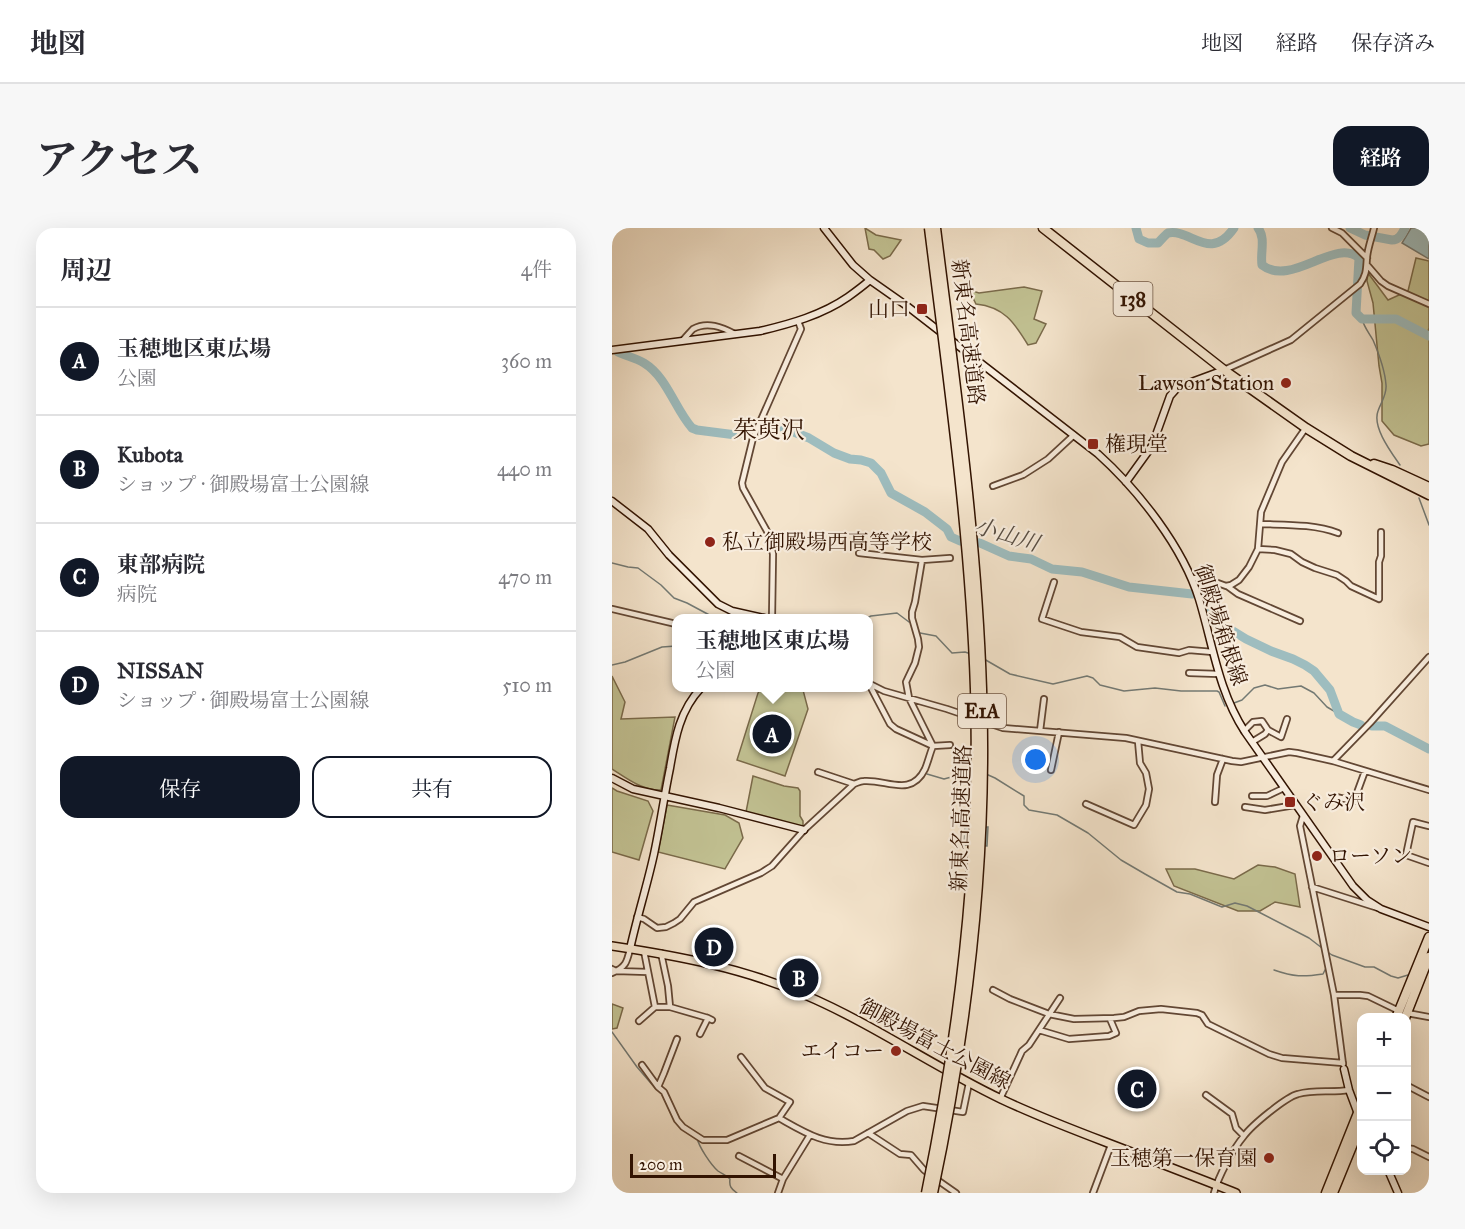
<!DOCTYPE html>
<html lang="ja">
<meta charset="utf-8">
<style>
:root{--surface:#fff;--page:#f7f7f7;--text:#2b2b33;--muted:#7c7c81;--line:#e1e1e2;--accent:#111827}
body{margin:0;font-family:"IM FELL Great Primer","Noto Serif JP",serif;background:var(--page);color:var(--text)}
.controls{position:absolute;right:18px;bottom:18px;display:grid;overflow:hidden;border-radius:12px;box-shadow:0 6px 24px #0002}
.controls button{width:54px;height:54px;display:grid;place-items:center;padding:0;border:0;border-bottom:2px solid var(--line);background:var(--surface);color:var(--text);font:30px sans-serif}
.scale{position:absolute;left:18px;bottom:15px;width:146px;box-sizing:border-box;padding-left:6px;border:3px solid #321301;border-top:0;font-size:16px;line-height:21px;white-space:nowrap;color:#321301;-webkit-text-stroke:4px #f8edde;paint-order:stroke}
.you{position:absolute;left:424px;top:532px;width:21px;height:21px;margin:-15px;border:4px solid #fff;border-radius:50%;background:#1a73e8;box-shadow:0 0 0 9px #1a73e833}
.badge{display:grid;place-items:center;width:39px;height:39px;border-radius:50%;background:var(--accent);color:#fff;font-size:20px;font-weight:700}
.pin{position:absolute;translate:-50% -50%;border:3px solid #fff;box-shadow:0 2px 6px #0006}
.popup{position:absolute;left:60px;top:386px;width:201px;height:78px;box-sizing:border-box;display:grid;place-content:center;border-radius:12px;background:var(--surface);filter:drop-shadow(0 2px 4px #0005);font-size:20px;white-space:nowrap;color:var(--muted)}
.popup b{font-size:22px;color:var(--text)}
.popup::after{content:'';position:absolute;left:50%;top:100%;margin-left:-12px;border:12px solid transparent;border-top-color:var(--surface)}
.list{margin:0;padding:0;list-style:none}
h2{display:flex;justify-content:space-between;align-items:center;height:78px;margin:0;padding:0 24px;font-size:26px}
h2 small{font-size:20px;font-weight:400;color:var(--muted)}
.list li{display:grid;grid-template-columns:39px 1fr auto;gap:18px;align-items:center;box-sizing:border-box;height:108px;padding:0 24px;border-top:2px solid var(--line)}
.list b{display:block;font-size:22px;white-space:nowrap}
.list p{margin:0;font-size:20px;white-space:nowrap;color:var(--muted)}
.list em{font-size:20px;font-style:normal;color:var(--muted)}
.actions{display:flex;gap:12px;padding:18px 24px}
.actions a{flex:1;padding:14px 0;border:2px solid var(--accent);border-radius:18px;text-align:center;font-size:21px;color:var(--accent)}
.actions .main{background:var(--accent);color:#fff}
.icon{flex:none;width:33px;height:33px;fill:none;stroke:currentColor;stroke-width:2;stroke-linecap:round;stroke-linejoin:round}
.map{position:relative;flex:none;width:817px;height:965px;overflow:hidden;border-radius:18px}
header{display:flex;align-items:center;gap:36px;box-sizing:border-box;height:84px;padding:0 30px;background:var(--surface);border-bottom:2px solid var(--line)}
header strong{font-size:28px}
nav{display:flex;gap:33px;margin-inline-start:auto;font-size:21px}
.intro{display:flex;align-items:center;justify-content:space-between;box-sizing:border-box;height:144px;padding:0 36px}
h1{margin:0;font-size:42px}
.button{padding:15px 27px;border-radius:18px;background:var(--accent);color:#fff;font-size:21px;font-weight:700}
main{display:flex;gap:36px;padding:0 36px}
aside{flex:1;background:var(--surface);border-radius:18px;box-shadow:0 6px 24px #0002}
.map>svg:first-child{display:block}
.green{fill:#c2c293;stroke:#7a6a4a;stroke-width:1.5}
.water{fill:#9ebdbf;stroke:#737973;stroke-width:1.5}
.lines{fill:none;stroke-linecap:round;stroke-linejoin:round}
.stream{stroke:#737973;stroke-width:1.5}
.river{stroke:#9ebdbf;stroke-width:9}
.street-casing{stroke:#624734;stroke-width:8}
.secondary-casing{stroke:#321301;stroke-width:9}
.primary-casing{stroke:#321301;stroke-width:10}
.highway-casing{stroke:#321301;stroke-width:11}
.street{stroke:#f8edde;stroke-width:4.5}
.secondary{stroke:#f8edde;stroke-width:6}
.primary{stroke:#f4e4cc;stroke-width:7}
.highway{stroke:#f4e4cc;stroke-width:8}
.highway-bridge-casing{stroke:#321301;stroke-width:11;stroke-linecap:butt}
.highway-bridge{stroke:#f4e4cc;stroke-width:8}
.poi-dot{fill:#8f2418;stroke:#f8edde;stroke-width:2}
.labels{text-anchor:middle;stroke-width:4.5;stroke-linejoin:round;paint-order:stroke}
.shield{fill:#f8edde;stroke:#6d5443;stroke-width:1.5}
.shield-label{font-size:20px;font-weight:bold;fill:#321301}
.poi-label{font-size:21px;fill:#321301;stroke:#f8edde;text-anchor:end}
.street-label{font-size:21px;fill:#321301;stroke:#f8edde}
.water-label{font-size:22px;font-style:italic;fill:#584e44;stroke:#f8edde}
.quarter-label{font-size:24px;fill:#321301;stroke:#f8edde}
</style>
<header>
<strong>地図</strong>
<nav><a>地図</a><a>経路</a><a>保存済み</a></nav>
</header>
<div class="intro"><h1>アクセス</h1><a class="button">経路</a></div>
<main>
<aside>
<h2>周辺<small>4件</small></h2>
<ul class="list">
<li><span class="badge">A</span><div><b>玉穂地区東広場</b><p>公園</p></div><em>360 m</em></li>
<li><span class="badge">B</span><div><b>Kubota</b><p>ショップ · 御殿場富士公園線</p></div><em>440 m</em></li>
<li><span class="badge">C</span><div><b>東部病院</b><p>病院</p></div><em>470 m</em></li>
<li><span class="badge">D</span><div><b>NISSAN</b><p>ショップ · 御殿場富士公園線</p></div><em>510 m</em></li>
</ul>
<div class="actions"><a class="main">保存</a><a>共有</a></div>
</aside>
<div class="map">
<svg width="817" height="965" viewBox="0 0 817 965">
<rect width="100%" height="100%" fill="#f4e4cc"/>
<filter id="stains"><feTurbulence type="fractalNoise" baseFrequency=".00333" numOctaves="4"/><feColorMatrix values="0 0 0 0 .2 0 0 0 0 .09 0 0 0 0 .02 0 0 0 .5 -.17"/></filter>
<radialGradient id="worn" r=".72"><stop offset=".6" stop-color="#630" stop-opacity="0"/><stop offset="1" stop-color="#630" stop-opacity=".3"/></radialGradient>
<path class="green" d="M 253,0 L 264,7 L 289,12 L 278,28 L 271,31 L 262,22 L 257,21 Z
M 804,30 L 817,33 L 817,100 L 815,107 L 817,111 L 817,216 L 809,218 L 782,207 L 770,193 L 770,155 L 767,138 L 761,75 L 755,53 L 756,45 L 776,72 L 796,63 Z
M 412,59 L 430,63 L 422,91 L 434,96 L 424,115 L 416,117 C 402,94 392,79 364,76 L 357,62 L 367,65 Z
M 0,448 L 13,474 L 9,491 L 63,489 L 49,562 C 31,563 14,550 0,541 Z
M 150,460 L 184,460 L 191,462 L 196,481 L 173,548 L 125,532 L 146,465 Z
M 141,548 L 172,558 L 186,560 L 188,563 L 188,588 L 191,593 L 191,599 L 134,584 Z
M 0,560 L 5,563 L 36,573 L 41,583 L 27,632 L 0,624 Z
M 55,577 L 113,587 L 127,595 L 131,610 L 113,641 L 46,624 Z
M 646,637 L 663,639 L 683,646 L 688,679 L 663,674 L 648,683 L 626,683 L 562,658 L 554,641 L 583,641 L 622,651 Z
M 0,776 L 11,780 L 5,800 L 0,801 Z"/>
<path class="water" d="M 799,0 L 817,0 L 817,31 L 790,15 Z
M 353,596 L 371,597 L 371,599 L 376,599 L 375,618 L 352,617 Z"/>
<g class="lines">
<path class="stream" d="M 750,91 C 752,99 757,105 761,112 C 767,126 773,142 774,157 C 775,167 769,174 766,183 C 760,199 779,224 788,237
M 807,270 L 817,297
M 0,335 L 16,339 L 26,340 L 49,357 L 62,370 L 75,375 L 103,390
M 187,390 C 197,387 210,389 221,390
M 255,390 L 259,388 L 285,385 L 297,394
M 308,405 L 324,408 L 340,425 L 353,424 L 359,426
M 372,431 L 398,446 L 441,456 L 475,448 L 481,450 L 488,457 L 512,463 L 543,460 L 569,463 L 605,463 L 607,464 L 613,478
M 0,437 L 13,434 L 50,419 L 64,418
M 622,475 L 630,472 L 642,460 L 653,457 L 666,461 L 689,458 L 702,465 L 715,479 L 727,486
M 315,546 L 332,551 L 354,545 L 361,545
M 374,546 L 383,550 L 412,568 L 412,577 L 417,582 L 445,587 L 476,605 L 509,632 L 533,646 L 565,664 L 578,666 L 610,679 L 623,675 L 635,678 L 697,710 L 710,720
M 714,723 L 720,727 L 753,739 L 762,739 L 779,748 L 786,750 L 796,747
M 662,742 C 682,749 691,749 711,746 L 714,740
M 0,804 L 25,839 L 43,860 L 46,861
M 64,894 L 70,901 L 81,908
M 85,910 C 87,919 99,937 106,943 C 110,946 114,947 118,951 C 117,958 119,961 125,965"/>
<path class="river" d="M 524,0 L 527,11 L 536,15 L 546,15 C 549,12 553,7 556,5 C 578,0 598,35 622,0
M 646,0 C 654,10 648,25 650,37 C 679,60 723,9 747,30 L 744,85 L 750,91 L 784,91 L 817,108
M 738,0 L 753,7 L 780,12 C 787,12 790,6 793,0
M 6,124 C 14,128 24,130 32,135 C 55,149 63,181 80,200 L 85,202 L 124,207 L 149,198 L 164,197 L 197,210 L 222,225 L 238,231 L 249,232 L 259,235 L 269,245 L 279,265 L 313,284 L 335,301 L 339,309 L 348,313 L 368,315 L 397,328 L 419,331 L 440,341 L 470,344 L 517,359 L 580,366 L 589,364 L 596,387 L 605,396 L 621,403 L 634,411 L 659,423 L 681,431 L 693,437 L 702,443 L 718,462 L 727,486 L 741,494 L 749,497
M 760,498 L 773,498 L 817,521"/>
<g class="street-casing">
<path id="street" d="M 720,0 L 730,5 L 755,30
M 756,38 L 769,53 L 776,58 L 817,76
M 71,112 C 74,109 78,104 81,101 C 95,93 110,99 123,106
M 612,142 L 679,112 L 748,56 C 755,46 754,41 755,29 C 756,19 760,9 762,0
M 381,258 L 411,247 L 436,231 L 462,207
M 648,296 C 674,297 702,296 726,305
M 646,321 L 663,322 L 679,326 L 690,334 L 703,340 L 725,347 L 734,353 L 739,358 L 767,371 L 767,334 L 769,328 L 769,304
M 247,325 L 310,332
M 580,350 L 595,351 L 614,358 L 619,357 L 627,352 L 637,339 L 646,321 L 649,284 L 670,234 L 693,201
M 442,354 L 430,391 L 469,404 L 508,409 L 525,419 L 567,425 L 577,422 L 601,424
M 615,358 L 626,366 L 688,393
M 0,381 L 64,396
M 160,390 L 161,326 L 156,305 L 131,260 L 130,255 L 141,210 L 189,101 L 186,93
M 577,445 L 607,446
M 256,455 L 272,463 L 335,481 L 391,500 L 514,510 L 620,533 L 629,534 L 677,524 L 685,525 L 721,533 L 817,562
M 257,456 L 278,496 L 284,501 L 321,518 L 338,517
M 428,503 L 432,471
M 632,503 L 641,494 L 650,493 L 656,502 L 669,509 L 675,491
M 640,514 L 653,506 L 656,502
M 721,533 L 758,495 L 817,429
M 439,542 L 447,504
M 206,544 L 242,556
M 640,568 L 655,568 L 672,560
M 724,569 L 742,573 L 753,543
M 603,574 L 605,547 L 611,531
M 474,576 L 522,597 L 534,577 L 537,561 L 534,545 L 528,535 L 526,513
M 633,579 L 653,582 L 683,577
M 691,588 L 688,598 L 722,767 L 731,836
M 817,598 L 801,594 L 794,627 L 817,635
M 700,659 L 766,680
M 25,689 L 32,691 L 45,700 L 54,699 L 62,695 L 68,691 L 82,674 L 149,645 L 160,638 L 192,602 L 242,556 C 245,555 248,553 252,553 C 274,551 299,570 313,541 C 316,534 318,525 321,518 L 297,470 L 294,454 L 303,435 L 307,419 L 306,411 L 300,390 L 300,384 L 303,374 L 310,332 L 338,330
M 49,725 L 56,758 L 58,779
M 0,741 L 4,743 L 36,744
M 0,745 C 14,739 15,734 18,721
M 381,762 L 398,771 L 437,786 L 462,791 L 502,790 L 512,789 L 527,783 L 549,781 L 585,785 L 590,787 L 596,796 L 657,826 L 670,830 L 731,835
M 722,767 L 748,767 L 756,768 L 787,783
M 43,779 L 58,779 L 96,790 L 100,792
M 795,785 L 817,789
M 27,793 L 43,779 L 32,723
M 427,802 L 457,811 L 497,808 L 504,805 L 498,791
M 88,806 L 96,790
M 65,811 L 52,845 L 46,859 L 52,864 L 65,892 L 71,899 L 91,912 L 115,912 L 167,890 C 192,904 213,918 242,913 L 295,883 L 311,878 L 351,884 L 357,855
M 129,829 L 153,860 L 178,874 L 167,890
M 30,837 L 46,859
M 794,857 L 817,869
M 594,867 L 620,886 L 624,900 L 632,908
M 388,871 L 410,823 L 417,817 L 448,770
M 256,905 L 288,926 L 299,927 L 312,942 L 317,946
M 794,920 L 801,921 L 817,929
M 127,928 L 171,951
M 324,951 L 344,965
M 166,965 L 171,951 L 198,907
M 481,965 L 499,917
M 602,965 C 606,949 621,921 632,908 C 640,897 674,869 686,866 C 703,861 720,865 737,862"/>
</g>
<g class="secondary-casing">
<path id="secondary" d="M 212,0 L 241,37 L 258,52 L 295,78 L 486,226 C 526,262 571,319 587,371 C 601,417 606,462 633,504 L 741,658 L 755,672 L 769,681 L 817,699
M 0,122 L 148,103 C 178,96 210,87 236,69 C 243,64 251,58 258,52
M 514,254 L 540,218 L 558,168 L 566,159 L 612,142
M 0,273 L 36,301 L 57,327 L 106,376 L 120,383 L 152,390
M 0,550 L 21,561 L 107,580 L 192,602
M 18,721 C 25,689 35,658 42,626 C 48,598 52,569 58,540 C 63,510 68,482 89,460
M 732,841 L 737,862 L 746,886
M 776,942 L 786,965"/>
</g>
<g class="primary-casing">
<path id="primary" d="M 0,718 C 66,728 131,740 193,767 C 261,796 322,839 389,871 C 433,892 481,909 527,927 C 559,940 592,952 624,965"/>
</g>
<g class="highway-casing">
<path id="highway" d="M 431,0 L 612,142 L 694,200 L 739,228 L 817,267
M 762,236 L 780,242 L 817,259
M 784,790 L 817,709
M 793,790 L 817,729
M 714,965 L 750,875
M 721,965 L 750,894"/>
</g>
<use href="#street" class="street"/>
<use href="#secondary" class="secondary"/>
<use href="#primary" class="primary"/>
<use href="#highway" class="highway"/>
<g class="highway-bridge-casing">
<path id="highway-bridge" d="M 314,965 C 348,799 368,631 363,461 C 358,306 336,153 317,0
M 321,965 C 356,800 376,630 370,461 C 365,306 343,153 324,0"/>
</g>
<use href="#highway-bridge" class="highway-bridge"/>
</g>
<g class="poi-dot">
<rect x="304" y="75" width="12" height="12" rx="3"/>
<circle cx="674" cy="155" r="6"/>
<rect x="475" y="210" width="12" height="12" rx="3"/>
<circle cx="98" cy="314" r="6"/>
<rect x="672" y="568" width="12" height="12" rx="3"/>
<circle cx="705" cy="628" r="6"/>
<circle cx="284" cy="823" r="6"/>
<circle cx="657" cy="930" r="6"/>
</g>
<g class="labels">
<g class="shield">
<rect x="501.5" y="54" width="39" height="34" rx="4.5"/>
<rect x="346" y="466" width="48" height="34" rx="4.5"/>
</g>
<g class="shield-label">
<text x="521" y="78">138</text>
<text x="370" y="490">E1A</text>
</g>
<g class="poi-label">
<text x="298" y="88">山口</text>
<text x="662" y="162">Lawson Station</text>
<text x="493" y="223" text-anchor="start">権現堂</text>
<text x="110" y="321" text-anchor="start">私立御殿場西高等学校</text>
<text x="690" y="581" text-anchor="start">ぐみ沢</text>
<text x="717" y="635" text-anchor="start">ローソン</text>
<text x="272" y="830">エイコー</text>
<text x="645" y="937">玉穂第一保育園</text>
</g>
<g class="street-label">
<text transform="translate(356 104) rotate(83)" y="7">新東名高速道路</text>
<text transform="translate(609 397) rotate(72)" y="7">御殿場箱根線</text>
<text transform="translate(349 590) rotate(-88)" y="7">新東名高速道路</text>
<text transform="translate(323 816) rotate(28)" y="7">御殿場富士公園線</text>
</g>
<g class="water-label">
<text transform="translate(395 306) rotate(17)" y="8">小山川</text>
</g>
<g class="quarter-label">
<text x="157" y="210">茱萸沢</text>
</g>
</g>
<rect width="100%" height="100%" filter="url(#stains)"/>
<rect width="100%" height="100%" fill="url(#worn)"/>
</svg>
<div class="controls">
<button>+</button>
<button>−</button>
<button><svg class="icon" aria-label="locate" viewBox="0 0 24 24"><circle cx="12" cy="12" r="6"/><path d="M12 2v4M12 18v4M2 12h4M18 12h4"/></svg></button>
</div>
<div class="scale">200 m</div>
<div class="you"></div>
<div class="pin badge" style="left:160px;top:506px">A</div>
<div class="popup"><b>玉穂地区東広場</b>公園</div>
<div class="pin badge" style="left:187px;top:750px">B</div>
<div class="pin badge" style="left:525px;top:861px">C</div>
<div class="pin badge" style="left:102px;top:719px">D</div>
</div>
</main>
